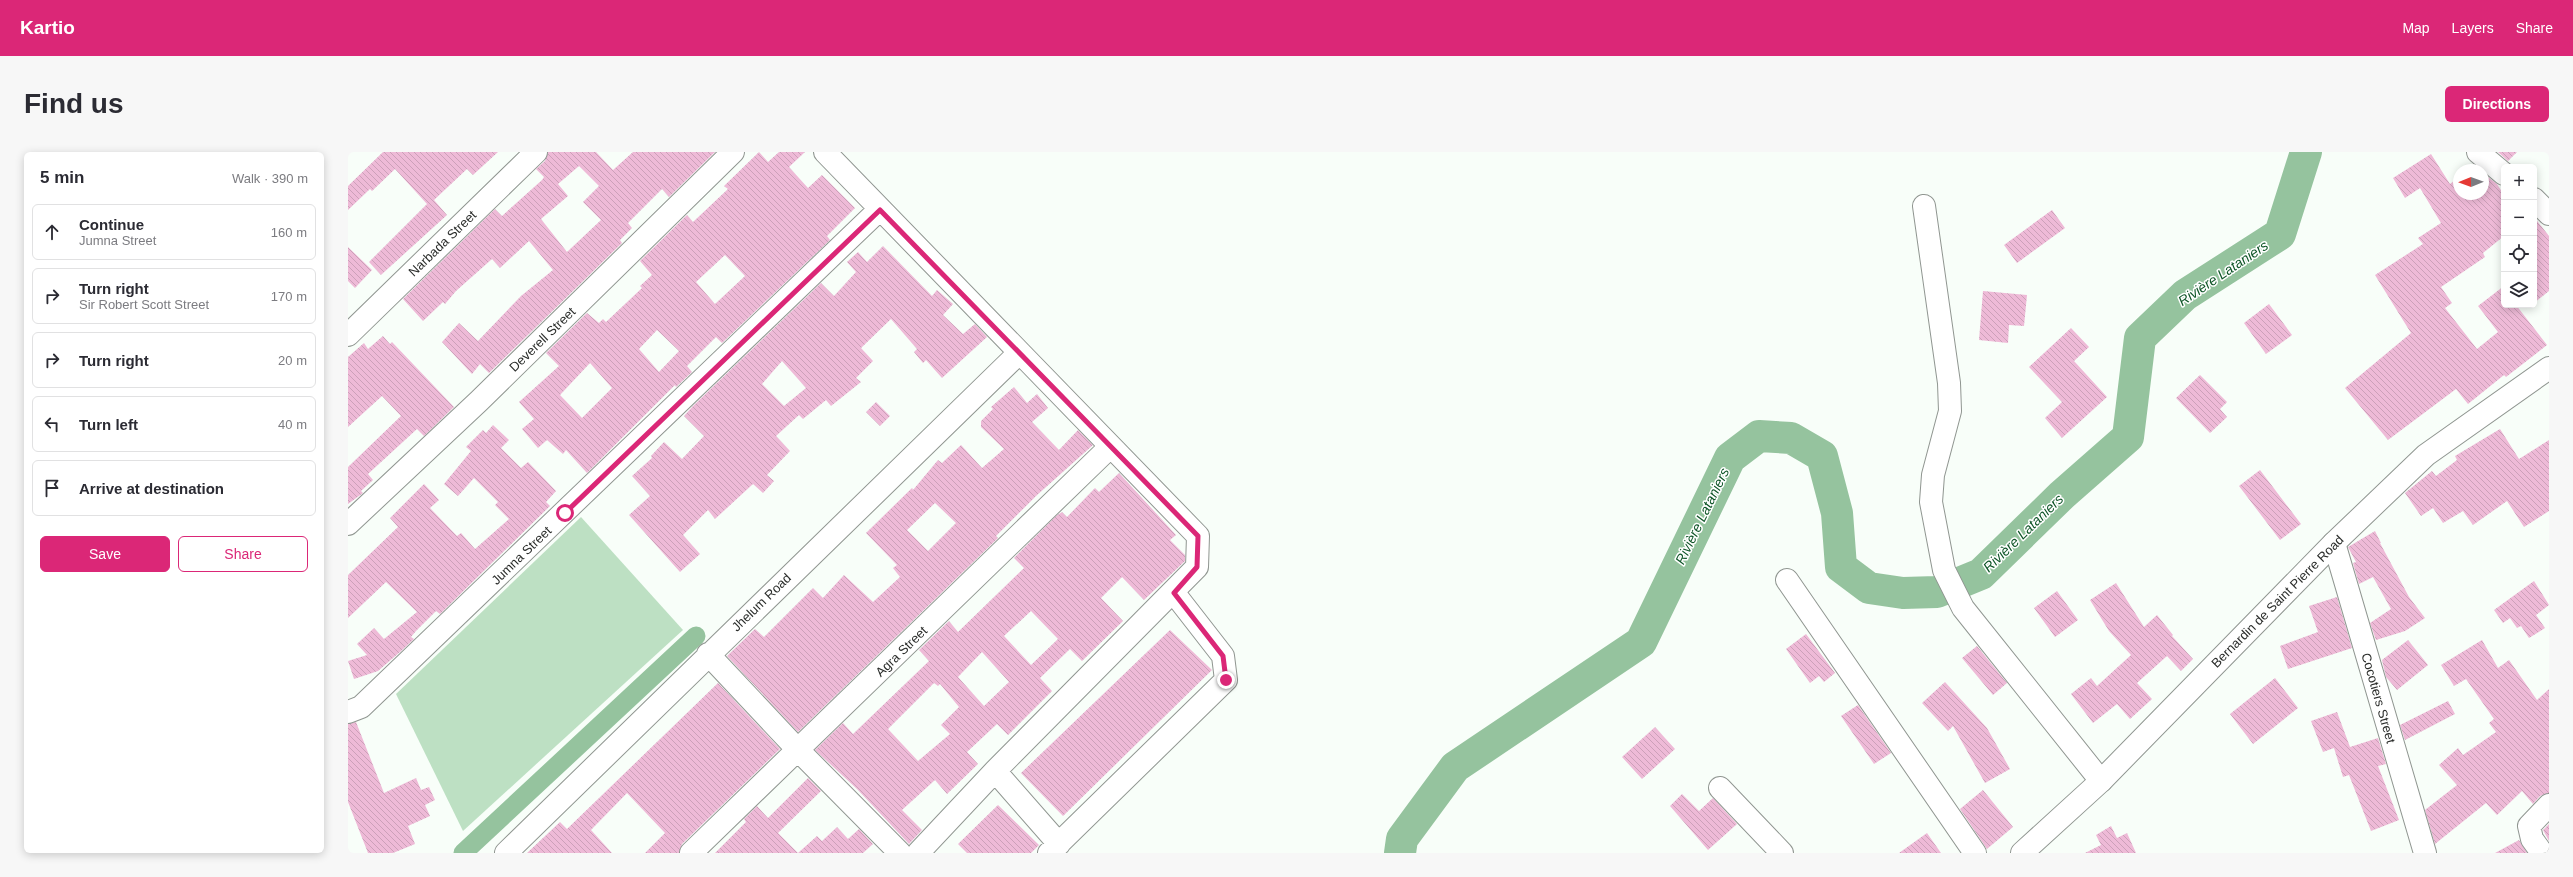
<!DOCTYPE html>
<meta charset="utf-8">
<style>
:root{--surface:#fff;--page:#f7f7f7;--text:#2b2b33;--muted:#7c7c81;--line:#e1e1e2;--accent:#db2777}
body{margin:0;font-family:Arial,sans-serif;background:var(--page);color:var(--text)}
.controls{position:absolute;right:12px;top:12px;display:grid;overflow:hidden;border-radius:6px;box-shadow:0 2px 10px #0003}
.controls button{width:36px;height:36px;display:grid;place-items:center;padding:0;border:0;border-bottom:1px solid var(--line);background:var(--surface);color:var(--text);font:20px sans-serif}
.compass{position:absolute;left:2105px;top:12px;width:36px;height:36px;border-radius:50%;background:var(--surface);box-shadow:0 2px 10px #0003;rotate:269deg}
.stop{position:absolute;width:12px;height:12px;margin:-9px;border:3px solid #db2777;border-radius:50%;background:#fff}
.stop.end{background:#db2777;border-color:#fff;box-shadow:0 1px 4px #0008}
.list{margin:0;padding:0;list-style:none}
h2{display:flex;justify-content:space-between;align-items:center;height:52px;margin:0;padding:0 16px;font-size:17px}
h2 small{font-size:13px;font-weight:400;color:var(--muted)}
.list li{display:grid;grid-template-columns:26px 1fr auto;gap:12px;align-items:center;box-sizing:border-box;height:56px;margin:0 8px 8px;padding:0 8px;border:1px solid var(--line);border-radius:6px}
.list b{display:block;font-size:15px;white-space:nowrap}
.list p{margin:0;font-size:13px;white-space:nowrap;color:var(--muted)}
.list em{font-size:13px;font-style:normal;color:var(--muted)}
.actions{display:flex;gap:8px;padding:12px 16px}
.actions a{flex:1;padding:9px 0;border:1px solid var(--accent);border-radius:6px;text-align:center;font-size:14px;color:var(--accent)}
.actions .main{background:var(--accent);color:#fff}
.icon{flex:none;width:22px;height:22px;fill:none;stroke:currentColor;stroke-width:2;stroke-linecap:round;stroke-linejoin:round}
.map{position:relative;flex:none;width:2201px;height:701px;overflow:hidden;border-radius:6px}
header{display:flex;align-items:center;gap:24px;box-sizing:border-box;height:56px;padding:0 20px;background:var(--accent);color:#fff}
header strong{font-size:19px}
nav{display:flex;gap:22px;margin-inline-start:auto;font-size:14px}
.intro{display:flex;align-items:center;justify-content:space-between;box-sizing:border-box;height:96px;padding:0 24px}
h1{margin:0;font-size:28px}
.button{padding:10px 18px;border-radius:6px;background:var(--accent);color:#fff;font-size:14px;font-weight:700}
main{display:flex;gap:24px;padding:0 24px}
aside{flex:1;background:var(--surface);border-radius:6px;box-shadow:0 2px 10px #0003}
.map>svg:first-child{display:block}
.garden{fill:#bde0c3}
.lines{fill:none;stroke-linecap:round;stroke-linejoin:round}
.canal{stroke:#95c39e;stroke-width:19}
.river{stroke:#95c39e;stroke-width:32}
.building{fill:url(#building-back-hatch);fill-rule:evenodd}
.minor-casing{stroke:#909691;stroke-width:24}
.major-casing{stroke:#909691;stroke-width:24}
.minor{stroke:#fff;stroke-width:22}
.major{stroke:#fff;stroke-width:22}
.route{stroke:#db2777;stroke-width:5}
.labels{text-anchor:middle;stroke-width:3;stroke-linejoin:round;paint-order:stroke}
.street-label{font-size:13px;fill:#2b2d2b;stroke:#fff}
.water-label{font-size:14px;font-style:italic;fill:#0e5527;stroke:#fff}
</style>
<header>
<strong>Kartio</strong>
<nav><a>Map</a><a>Layers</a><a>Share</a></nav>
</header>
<div class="intro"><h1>Find us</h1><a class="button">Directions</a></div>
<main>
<aside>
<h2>5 min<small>Walk · 390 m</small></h2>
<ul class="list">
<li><svg class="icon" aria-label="ahead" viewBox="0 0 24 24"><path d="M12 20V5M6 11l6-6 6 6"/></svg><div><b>Continue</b><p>Jumna Street</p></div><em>160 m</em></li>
<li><svg class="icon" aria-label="right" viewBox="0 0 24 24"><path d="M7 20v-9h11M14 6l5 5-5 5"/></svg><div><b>Turn right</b><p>Sir Robert Scott Street</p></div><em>170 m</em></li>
<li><svg class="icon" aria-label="right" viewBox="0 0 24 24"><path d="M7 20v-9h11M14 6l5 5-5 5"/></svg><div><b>Turn right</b></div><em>20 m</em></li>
<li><svg class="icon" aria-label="left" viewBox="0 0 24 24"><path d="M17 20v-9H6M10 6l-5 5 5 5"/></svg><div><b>Turn left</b></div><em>40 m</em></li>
<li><svg class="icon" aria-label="arrive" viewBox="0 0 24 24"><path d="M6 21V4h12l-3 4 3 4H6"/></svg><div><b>Arrive at destination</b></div></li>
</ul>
<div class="actions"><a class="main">Save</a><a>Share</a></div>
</aside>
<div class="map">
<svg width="2201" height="701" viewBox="0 0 2201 701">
<defs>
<pattern id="building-back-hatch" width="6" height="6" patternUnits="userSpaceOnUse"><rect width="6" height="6" fill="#eebad7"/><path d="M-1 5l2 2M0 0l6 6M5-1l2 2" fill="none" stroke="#cca0b9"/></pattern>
</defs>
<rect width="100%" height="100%" fill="#f8fef9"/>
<path class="garden" d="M 233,365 L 335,478 L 115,679 L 48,542 Z"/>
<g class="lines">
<path class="canal" d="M 115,701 L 348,484"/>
<path class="river" d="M 1052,701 L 1054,687 L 1107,615 L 1293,490 L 1382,306 L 1411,284 L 1443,286 L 1474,304 L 1489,361 L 1493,415 L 1521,436 L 1555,441 L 1589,440 L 1633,422 L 1714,343 L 1780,285 L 1792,186 L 1837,143 L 1932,82 L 1958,0"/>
</g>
<path class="building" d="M 35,0 L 150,0 L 125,23 L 119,17 L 86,48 L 99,63 L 33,123 L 21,110 L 79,52 L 47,17 L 24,39 L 22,37 L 0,58 L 0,34 Z
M 200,0 L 248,0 L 265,18 L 285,0 L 367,0 L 321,45 L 314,37 L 280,71 L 284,76 L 272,88 L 274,91 L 141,221 L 132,212 L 124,222 L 94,190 L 111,171 L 130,189 L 173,144 L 205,118 L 181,89 L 152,116 L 144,107 L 108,139 L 97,152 L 95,150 L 75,169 L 55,147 L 147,57 L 154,64 L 194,28 L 196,25 L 188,17 L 197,9 ZM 231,14 L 251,34 L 235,50 L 253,68 L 219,100 L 193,67 L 220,44 L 210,32 Z
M 411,0 L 420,10 L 431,0 L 457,0 L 441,15 L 460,36 L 474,23 L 507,56 L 479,84 L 482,88 L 374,191 L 368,185 L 339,214 L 344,220 L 328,235 L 327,233 L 239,321 L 218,298 L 215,302 L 199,288 L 190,296 L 174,277 L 186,267 L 171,250 L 211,214 L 198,201 L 239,161 L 251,171 L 255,167 L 258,170 L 294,136 L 292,134 L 304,123 L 292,109 L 339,63 L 345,70 L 380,37 L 376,34 ZM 377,103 L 397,124 L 367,152 L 348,130 ZM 309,178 L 331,199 L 311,220 L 291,197 ZM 242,211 L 264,236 L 234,266 L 212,243 Z
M 2150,0 L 2169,0 L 2160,9 Z
M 2083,2 L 2102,32 L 2107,28 L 2109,31 L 2111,29 L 2111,42 L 2135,42 L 2135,21 L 2149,32 L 2156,43 L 2156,84 L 2135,101 L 2137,105 L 2093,135 L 2104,151 L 2097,156 L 2129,197 L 2150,180 L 2130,154 L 2156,134 L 2156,153 L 2168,153 L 2199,193 L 2158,225 L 2156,223 L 2120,252 L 2108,237 L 2040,288 L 1997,236 L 2063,181 L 2027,123 L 2075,92 L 2070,86 L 2093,71 L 2072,36 L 2057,46 L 2045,26 Z
M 1704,58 L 1717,76 L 1669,111 L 1656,93 Z
M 2186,65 L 2201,84 L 2201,139 L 2186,151 Z
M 535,94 L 584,144 L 589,138 L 605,152 L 595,163 L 615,182 L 627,172 L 639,185 L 594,226 L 578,208 L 575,211 L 566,200 L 569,197 L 543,167 L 513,196 L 525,209 L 508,226 L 513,230 L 483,254 L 478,248 L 455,267 L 451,263 L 428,284 L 442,299 L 419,323 L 426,329 L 415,341 L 405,332 L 367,367 L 360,358 L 335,383 L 352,402 L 332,420 L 281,363 L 302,344 L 284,324 L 304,306 L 303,304 L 316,290 L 334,307 L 356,284 L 336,264 L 345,254 L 473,131 L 486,144 L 508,120 L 499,110 L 510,100 L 519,110 ZM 434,209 L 458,236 L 436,254 L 414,232 Z
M 0,95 L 24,118 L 7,136 L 0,129 Z
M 1635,139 L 1679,143 L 1676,174 L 1661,173 L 1660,191 L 1631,188 Z
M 1921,152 L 1944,183 L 1918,202 L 1896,171 Z
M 1723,176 L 1741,195 L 1726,209 L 1759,245 L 1714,286 L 1697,266 L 1714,250 L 1681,215 Z
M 35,184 L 42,192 L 44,190 L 106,255 L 76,284 L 69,277 L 20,322 L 25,328 L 13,339 L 15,341 L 0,352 L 0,315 L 53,264 L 34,244 L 0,275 L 0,205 L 16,191 L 20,197 Z
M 1852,223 L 1879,250 L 1872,257 L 1879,265 L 1862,281 L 1828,246 Z
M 666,235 L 679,251 L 689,242 L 700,256 L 684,270 L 711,298 L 730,278 L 745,293 L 688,344 L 648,384 L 650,386 L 450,580 L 379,504 L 407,477 L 416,485 L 465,436 L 475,446 L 496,423 L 525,450 L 552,425 L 545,416 L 549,413 L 518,381 L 564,336 L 565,338 L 590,308 L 594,311 L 613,293 L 634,316 L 656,297 L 633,275 L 633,269 L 645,257 L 643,255 ZM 587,351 L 608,371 L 580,399 L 559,378 Z
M 528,250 L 542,264 L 532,274 L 518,260 Z
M 145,273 L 161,288 L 153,296 L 173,316 L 180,310 L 208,339 L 198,350 L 202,354 L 92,462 L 88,459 L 68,479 L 63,485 L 66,487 L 52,500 L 30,519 L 6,527 L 0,509 L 19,503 L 9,492 L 26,476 L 36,487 L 69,460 L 38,430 L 0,466 L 0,423 L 50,375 L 42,366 L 76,332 L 91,348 L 82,356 L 109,384 L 113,381 L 127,397 L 161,367 L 147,353 L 150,350 L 126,326 L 110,344 L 96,332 L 123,299 L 118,295 L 135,278 L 138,281 Z
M 2152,277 L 2171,307 L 2201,288 L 2201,359 L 2176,375 L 2159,349 L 2125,373 L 2115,359 L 2095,371 L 2085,356 L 2073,364 L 2057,341 L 2084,319 L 2088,324 L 2109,308 L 2107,304 Z
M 1912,318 L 1953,372 L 1932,388 L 1891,334 Z
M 771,321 L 828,383 L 822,388 L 837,403 L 837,409 L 796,448 L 774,425 L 753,446 L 775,469 L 734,509 L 722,497 L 692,526 L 704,539 L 660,583 L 649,572 L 619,600 L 630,612 L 599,642 L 587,628 L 554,658 L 574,678 L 561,692 L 509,637 L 467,598 L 495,571 L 505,582 L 581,509 L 571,498 L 601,469 L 610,480 L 676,416 L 666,406 L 708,364 L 714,360 L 719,365 L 747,336 L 751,340 ZM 683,459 L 710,487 L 683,513 L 656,484 ZM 634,500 L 661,530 L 636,554 L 610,525 ZM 586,531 L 590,534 L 592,532 L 611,555 L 593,573 L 602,582 L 570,609 L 540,577 Z
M 2027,379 L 2033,391 L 2032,391 L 2061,445 L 2077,466 L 2057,479 L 2028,488 L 2022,471 L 2043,457 L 2025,425 L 2011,432 L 2005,411 L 2008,410 L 2000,395 Z
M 2186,429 L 2201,453 L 2188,463 L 2197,476 L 2181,486 L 2173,474 L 2169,476 L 2162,466 L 2155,471 L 2146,458 Z
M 1768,431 L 1796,475 L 1809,463 L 1825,483 L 1824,484 L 1845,507 L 1833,519 L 1819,504 L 1789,531 L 1804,547 L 1782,567 L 1769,552 L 1745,571 L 1723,542 L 1743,526 L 1749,534 L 1783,503 L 1761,479 L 1742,448 Z
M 1709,439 L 1730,468 L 1707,485 L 1686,456 Z
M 1989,445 L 2004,496 L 1940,517 L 1932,494 L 1970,480 L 1961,454 Z
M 822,478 L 864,518 L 715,664 L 673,621 Z
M 1458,482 L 1487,521 L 1476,530 L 1471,524 L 1462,531 L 1438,497 Z
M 2060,488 L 2080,513 L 2049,538 L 2038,525 L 2034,508 Z
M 2134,488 L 2150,516 L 2161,508 L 2189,548 L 2201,537 L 2201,641 L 2192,644 L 2185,652 L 2174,639 L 2149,663 L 2138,651 L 2087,692 L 2077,658 L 2109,633 L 2091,613 L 2110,596 L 2115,603 L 2148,580 L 2141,571 L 2146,567 L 2118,527 L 2106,534 L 2093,513 Z
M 1629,494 L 1659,531 L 1645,543 L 1614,506 Z
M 1927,526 L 1950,556 L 1905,592 L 1882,562 Z
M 1597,530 L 1639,576 L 1662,617 L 1637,631 L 1605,574 L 1600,579 L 1574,551 Z
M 370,531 L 432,597 L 334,692 L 331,701 L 297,701 L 317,681 L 279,641 L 243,678 L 264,701 L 179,701 L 212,670 L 219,677 Z
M 2100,549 L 2107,562 L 2057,588 L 2052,573 Z
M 1510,553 L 1543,601 L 1526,612 L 1493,564 Z
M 1989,560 L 2002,595 L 2030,586 L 2038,612 L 2030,614 L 2051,668 L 2023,679 L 2001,623 L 1995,625 L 1986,596 L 1975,600 L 1963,569 Z
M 8,570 L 36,641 L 68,626 L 73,638 L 81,635 L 87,648 L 77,653 L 82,664 L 60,674 L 67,692 L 45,701 L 20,701 L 0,650 L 0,572 Z
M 1307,575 L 1327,597 L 1294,627 L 1274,605 Z
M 460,626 L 473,639 L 430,681 L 450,701 L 367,701 L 398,670 L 396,667 L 409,654 L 420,666 Z
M 1635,638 L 1665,675 L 1639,697 L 1612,657 Z
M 1334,642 L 1351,659 L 1365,646 L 1389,672 L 1360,698 L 1322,654 Z
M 650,653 L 691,693 L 683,701 L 619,701 L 610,692 Z
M 2201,672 L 2201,689 L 2195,678 Z
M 1763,674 L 1769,686 L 1779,681 L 1788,701 L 1737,701 L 1753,693 L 1748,683 Z
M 489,675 L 500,687 L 511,677 L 525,692 L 515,701 L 450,701 L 469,684 L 474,689 Z
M 1579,681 L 1593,701 L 1551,701 Z
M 2171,688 L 2179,701 L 2147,701 Z"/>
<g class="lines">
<g class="minor-casing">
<path id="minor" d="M 477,0 L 850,384 L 849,415 L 647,619 L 570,701
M 2130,0 L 2156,22
M 2186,47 L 2201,62
M 1576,54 L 1601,231 L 1602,259 L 1585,323 L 1583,350 L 1596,418 L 1615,456 L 1753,629
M 0,183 L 188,0
M 0,372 L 131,249 L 385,0
M 1986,391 L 2077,701
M 1439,428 L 1627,701
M 360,502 L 451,599 L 552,701
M 0,560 L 13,555 L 531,58
M 647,619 L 711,692
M 1372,636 L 1434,701
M 158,701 L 671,201
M 343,701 L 762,295
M 701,701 L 878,528 L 875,504 L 826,441
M 2194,701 L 2184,687 L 2181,674 L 2201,653"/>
</g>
<g class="major-casing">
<path id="major" d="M 1674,701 L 1753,629 L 1986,391 L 2078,303 L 2201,216"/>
</g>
<use href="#minor" class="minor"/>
<use href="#major" class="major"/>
</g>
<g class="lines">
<path class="route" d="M 217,361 L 532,58 L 850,384 L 849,415 L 826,441 L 875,504 L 878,528"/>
</g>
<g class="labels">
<g class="street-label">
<text transform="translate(94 91) rotate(-44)" y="5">Narbada Street</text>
<text transform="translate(194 187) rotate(-44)" y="5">Deverell Street</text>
<text transform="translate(173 403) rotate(-44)" y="5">Jumna Street</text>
<text transform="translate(1929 449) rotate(-45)" y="5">Bernardin de Saint Pierre Road</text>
<text transform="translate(413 450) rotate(-44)" y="5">Jhelum Road</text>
<text transform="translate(553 499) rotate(-44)" y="5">Agra Street</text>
<text transform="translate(2031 546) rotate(74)" y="5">Cocotiers Street</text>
</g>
<g class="water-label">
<text transform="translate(1875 121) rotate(-34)" y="5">Rivière Lataniers</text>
<text transform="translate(1354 364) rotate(-64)" y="5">Rivière Lataniers</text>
<text transform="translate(1675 381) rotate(-44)" y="5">Rivière Lataniers</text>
</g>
</g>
</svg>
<div class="controls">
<button>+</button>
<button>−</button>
<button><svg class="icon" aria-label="locate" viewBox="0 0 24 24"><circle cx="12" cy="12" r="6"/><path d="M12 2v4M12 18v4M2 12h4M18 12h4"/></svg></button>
<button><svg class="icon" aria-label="layers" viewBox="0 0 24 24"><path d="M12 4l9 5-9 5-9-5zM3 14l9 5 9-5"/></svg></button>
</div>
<svg class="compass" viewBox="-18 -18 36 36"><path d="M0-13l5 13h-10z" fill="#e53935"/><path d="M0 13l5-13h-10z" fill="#7c7c81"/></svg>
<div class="stop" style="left:217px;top:361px"></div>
<div class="stop end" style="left:878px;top:528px"></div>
</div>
</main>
